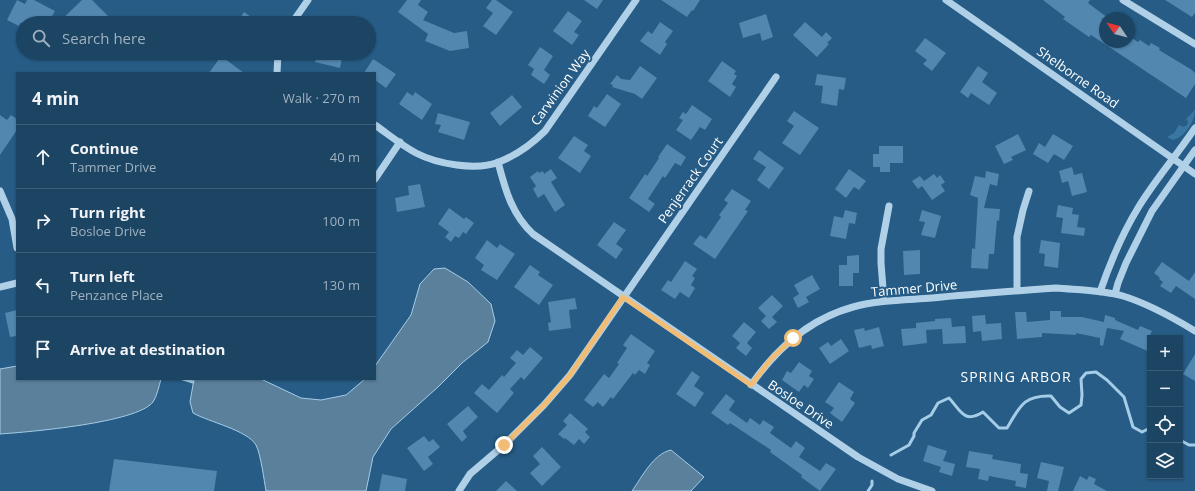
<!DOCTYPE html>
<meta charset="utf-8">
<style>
:root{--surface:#1c4564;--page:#254c6a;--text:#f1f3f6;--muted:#a0b1bf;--line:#3a5d78}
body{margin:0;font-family:"Open Sans",sans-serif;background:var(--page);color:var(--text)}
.controls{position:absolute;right:12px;bottom:12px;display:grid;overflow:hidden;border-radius:0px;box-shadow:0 1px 3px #0004}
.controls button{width:36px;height:36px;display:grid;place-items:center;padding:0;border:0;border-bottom:1px solid var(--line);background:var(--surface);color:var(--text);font:20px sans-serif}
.compass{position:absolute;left:1099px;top:12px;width:36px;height:36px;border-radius:50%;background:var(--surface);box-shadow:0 1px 3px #0004;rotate:305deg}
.stop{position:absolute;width:12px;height:12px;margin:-9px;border:3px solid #f1bd75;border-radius:50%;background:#fff}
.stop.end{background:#f1bd75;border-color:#fff;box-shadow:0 1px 4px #0008}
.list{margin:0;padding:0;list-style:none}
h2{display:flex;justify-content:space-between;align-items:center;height:52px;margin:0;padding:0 16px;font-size:17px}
h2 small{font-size:13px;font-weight:400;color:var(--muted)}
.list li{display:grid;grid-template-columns:26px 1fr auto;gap:12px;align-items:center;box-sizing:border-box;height:64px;padding:0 16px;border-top:1px solid var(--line)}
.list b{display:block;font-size:15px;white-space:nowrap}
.list p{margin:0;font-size:13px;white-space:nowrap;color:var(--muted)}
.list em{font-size:13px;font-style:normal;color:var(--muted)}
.icon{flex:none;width:22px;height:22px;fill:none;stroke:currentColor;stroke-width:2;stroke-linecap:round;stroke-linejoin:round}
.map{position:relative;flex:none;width:1195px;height:491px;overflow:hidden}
.search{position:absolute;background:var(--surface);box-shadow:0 1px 3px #0004;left:16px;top:16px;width:360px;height:44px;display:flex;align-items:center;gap:10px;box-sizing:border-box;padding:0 14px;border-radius:22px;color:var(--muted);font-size:15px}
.panel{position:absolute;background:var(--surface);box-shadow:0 1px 3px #0004;left:16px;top:72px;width:360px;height:308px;border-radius:0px}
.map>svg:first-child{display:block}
.green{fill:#3a76a2}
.water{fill:#5b809c;stroke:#a5cde8}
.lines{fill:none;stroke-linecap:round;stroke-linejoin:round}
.stream{stroke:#a5cde8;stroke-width:3}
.building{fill:#5287af}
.minor{stroke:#b0d0e8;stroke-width:7}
.route{stroke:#f1bd75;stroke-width:5}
.labels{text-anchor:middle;stroke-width:4;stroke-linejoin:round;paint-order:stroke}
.street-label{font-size:13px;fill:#fff;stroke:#265c85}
.neighbourhood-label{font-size:14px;letter-spacing:1px;fill:#fff;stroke:#265c85}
</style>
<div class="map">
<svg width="1195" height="491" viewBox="0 0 1195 491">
<rect width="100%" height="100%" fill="#265c85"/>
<path class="green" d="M 1195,110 C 1195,121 1185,137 1173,140 L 1167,137 L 1174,133 L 1179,125 L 1184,127 L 1187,125 L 1188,122 L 1186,119 Z"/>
<path class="water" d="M 445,268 L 468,282 L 491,304 L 495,321 L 488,342 L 462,363 L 438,387 L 391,429 L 373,457 L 366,491 L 266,491 C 264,480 261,455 256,445 C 247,430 209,422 193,413 L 190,402 L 194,379 L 261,379 L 301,398 L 321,400 L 346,395 L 365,379 L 375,379 L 375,366 L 411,315 L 420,284 L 434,269 Z
M 17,366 L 17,379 L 161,379 C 159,386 157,396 153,402 C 137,423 28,432 0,434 L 0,369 Z
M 671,450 L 704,477 L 691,491 L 632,491 C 642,477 653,454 671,450 Z"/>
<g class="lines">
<path class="stream" d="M 183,379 L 193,382
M 1180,440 L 1189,445 L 1195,445
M 891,455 L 909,445 L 914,436 L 914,433 L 922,420 L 931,415 L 938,403 L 949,398 C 961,411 964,424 983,412 L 999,428 L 1007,428 C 1020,406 1024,395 1051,396 L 1060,407 L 1069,413 L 1081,405 L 1082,395 L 1081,379 L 1086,373 L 1096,372 L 1107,380 L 1124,397 L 1133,427 L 1142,432 L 1150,428
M 868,491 L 872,485 L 872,481"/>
</g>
<path class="building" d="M 17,0 L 25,4 L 27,0 L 34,0 L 55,11 L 48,23 L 20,23 L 19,26 L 7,20 Z
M 82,0 L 92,0 L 108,16 L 100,23 L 58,23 Z
M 407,0 L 421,0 L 418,5 L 428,12 L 423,20 L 454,33 L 467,31 L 469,48 L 450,51 L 425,41 L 428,34 L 398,12 Z
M 492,0 L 496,0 L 513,12 L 496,35 L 483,26 L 493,13 L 486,8 Z
M 584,0 L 603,0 L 597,9 Z
M 661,0 L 700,0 L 693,11 L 692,10 L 687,17 Z
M 1043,0 L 1090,0 L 1088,3 L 1108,18 L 1101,18 L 1105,20 L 1105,42 L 1129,42 L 1129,36 L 1138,42 L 1140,40 L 1149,46 L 1151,43 L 1160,48 L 1159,50 L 1192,70 L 1195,73 L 1195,84 L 1186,98 L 1091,35 L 1089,37 L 1063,19 L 1065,17 Z
M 1165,0 L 1195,0 L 1195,13 L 1192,17 Z
M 568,11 L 582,21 L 574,32 L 579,35 L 572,45 L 553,31 Z
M 244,12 L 260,23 L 237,23 Z
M 766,14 L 773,37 L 762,41 L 760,33 L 743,38 L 739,23 Z
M 660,22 L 673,31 L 665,42 L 667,44 L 660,55 L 640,41 L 648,31 L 652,34 Z
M 805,22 L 822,37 L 826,32 L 832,38 L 827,43 L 829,44 L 817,57 L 793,35 Z
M 925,38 L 946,53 L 932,71 L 923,64 L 927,60 L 915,51 Z
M 540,47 L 553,56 L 544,70 L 550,75 L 544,84 L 531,75 L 534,69 L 528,65 Z
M 317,53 L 343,53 L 340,68 L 315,62 Z
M 221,56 L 244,73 L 209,73 Z
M 373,59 L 396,74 L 386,88 L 375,80 L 375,73 L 364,73 Z
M 722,61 L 736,71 L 734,74 L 737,76 L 732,84 L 736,87 L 730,97 L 708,81 Z
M 640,66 L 657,78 L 642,99 L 635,94 L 612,87 L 613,85 L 610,84 L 617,75 L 621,79 L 630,80 Z
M 978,66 L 988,73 L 982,82 L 997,93 L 989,105 L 971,93 L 968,98 L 960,92 Z
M 817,74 L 846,78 L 844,90 L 839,89 L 837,106 L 821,103 L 823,86 L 815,85 Z
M 407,92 L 413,96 L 415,92 L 432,104 L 422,120 L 399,104 Z
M 607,94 L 621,104 L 605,127 L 588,116 L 594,106 L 597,108 Z
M 512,95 L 522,107 L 500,126 L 490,113 Z
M 692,105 L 712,119 L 705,130 L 700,127 L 691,140 L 676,130 L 683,120 L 679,118 L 683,112 L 686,114 Z
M 794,111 L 819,128 L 800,155 L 782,143 L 794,126 L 787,121 Z
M 438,113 L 470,122 L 464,140 L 438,132 L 441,125 L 435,124 Z
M 0,115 L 7,120 L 11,115 L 17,119 L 17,130 L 0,155 Z
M 1018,134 L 1026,150 L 1011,157 L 1013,160 L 1004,164 L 995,146 Z
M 1053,134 L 1073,146 L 1064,160 L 1054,154 L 1048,163 L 1033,154 L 1039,143 L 1045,147 Z
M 574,136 L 588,145 L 584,151 L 591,156 L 580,173 L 558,158 Z
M 667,144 L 686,157 L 681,166 L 675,163 L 665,178 L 663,176 L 648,199 L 655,204 L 649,212 L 629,198 L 645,174 L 647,176 L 659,158 L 658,157 Z
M 879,146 L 903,146 L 903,163 L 890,163 L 890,172 L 880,172 L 880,167 L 873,167 L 873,154 L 879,154 Z
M 759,150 L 784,168 L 769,189 L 757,180 L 766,167 L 753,159 Z
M 1072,167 L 1074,175 L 1082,173 L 1087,192 L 1072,196 L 1068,181 L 1062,183 L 1059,171 Z
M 551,169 L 557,178 L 551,182 L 565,205 L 555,212 L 544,194 L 538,198 L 533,189 L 536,186 L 530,177 L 538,171 L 539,173 L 543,171 L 544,174 Z
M 849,169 L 866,181 L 859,190 L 854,187 L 846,198 L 835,189 Z
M 986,171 L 999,174 L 997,186 L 990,184 L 984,208 L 1000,209 L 999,221 L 997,220 L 994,254 L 989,254 L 988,269 L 971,268 L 972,248 L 975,249 L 978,198 L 970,195 L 975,176 L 985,178 Z
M 934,174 L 937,178 L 940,175 L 945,182 L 941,185 L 945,191 L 932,200 L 922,186 L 918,189 L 912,181 L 920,176 L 924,181 Z
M 420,184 L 425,207 L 397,212 L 395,198 L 409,195 L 408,186 Z
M 732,189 L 751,201 L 745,210 L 748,211 L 715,259 L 693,244 L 700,235 L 706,239 L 721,217 L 719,215 L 728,203 L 724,200 Z
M 1058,205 L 1073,208 L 1072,214 L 1079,215 L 1077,227 L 1085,228 L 1084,236 L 1061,233 L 1063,218 L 1056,217 Z
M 449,208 L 464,219 L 466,217 L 474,223 L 466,234 L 463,232 L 459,238 L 455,236 L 451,242 L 445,237 L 449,232 L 438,224 Z
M 845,210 L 857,213 L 855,224 L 849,223 L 846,239 L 830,236 L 834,216 L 843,218 Z
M 922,210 L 941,216 L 935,238 L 921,235 L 925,222 L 919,221 Z
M 614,222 L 626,230 L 616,244 L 623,249 L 616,259 L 597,245 Z
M 487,240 L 497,248 L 500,244 L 515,254 L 497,280 L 481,270 L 484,265 L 475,258 Z
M 1041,240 L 1060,243 L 1058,268 L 1044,266 L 1045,254 L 1039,253 Z
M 920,250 L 920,274 L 904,275 L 903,251 Z
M 859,255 L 859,273 L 853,273 L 853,286 L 839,286 L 839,265 L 847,265 L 847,256 Z
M 685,261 L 697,269 L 692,276 L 695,278 L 691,285 L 695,288 L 689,298 L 680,292 L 675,299 L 661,290 L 668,280 L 671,282 Z
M 1162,262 L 1189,281 L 1195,272 L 1195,299 L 1176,286 L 1171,293 L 1160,286 L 1163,282 L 1159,279 L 1160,278 L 1154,273 Z
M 530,265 L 540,272 L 538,275 L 553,285 L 539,305 L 514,287 Z
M 812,275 L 820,289 L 806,297 L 809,302 L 798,308 L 793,298 L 799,294 L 794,285 Z
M 772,295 L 783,306 L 772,317 L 777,322 L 769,329 L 761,321 L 766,316 L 758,308 Z
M 575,298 L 577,309 L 569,310 L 571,328 L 549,331 L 548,323 L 551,322 L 548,302 Z
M 17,310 L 17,336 L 10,337 L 5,313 Z
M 1050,311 L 1061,311 L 1061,317 L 1082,317 L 1104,322 L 1105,315 L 1115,318 L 1115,320 L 1138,330 L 1140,326 L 1152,331 L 1150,335 L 1150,352 L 1120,339 L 1124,331 L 1107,328 L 1103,346 L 1100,345 L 1100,338 L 1076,333 L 1076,335 L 1042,333 L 1042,337 L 1017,339 L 1015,312 L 1026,312 L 1027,322 L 1050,320 Z
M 985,315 L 986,324 L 1001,323 L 1002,339 L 982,341 L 981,331 L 973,332 L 972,316 Z
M 951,318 L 952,327 L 965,326 L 966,343 L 943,344 L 942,329 L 926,330 L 927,343 L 903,346 L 901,329 L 916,328 L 916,323 L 935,321 L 935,319 Z
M 744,322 L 756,332 L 747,343 L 752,348 L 746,356 L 736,348 L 740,343 L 732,336 Z
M 879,327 L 884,346 L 872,349 L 871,345 L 859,348 L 854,330 L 864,328 L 865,331 Z
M 631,334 L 655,351 L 647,363 L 650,365 L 645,374 L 639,370 L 635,375 L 633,373 L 613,399 L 611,397 L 603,407 L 598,402 L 593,407 L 584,400 L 604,374 L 609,378 L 619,364 L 617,363 L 627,348 L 623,345 Z
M 841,339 L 849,351 L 830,364 L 819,348 L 828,342 L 831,346 Z
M 530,347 L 543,358 L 524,380 L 521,377 L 510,389 L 514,393 L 497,413 L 474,393 L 482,384 L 489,390 L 502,375 L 504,377 L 516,363 L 510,358 L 517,350 L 523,355 Z
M 1195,354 L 1195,381 L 1183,374 Z
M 799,362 L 812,371 L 809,376 L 814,379 L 808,388 L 804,385 L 799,392 L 782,380 L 787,371 L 791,373 Z
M 692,371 L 700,377 L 694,386 L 704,393 L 695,407 L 676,394 Z
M 839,382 L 854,392 L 850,399 L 855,403 L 842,422 L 830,413 L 834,408 L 825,402 Z
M 726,394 L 735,401 L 729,410 L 747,423 L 750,418 L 760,425 L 763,420 L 774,427 L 770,433 L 791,448 L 796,441 L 805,448 L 799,457 L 820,471 L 826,463 L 836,469 L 820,491 L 801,477 L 802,475 L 770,452 L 771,450 L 730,423 L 728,425 L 711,413 Z
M 468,406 L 478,417 L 463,431 L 467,437 L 462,442 L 447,424 Z
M 570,413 L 588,429 L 585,432 L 590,437 L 584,444 L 579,439 L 574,445 L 565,438 L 564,439 L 558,434 L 567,425 L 563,421 Z
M 424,436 L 429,442 L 433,439 L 440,447 L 428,457 L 433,464 L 424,471 L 407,448 Z
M 928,445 L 947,451 L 943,461 L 955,464 L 952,476 L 939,472 L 941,467 L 923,461 Z
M 542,447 L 561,467 L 542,486 L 530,473 L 540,464 L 533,456 Z
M 969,451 L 993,455 L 992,459 L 1021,464 L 1020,473 L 1028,474 L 1026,488 L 1015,486 L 1016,481 L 989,476 L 988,481 L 978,479 L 980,469 L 966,467 Z
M 114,459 L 217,471 L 214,491 L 109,491 Z
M 1041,462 L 1064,467 L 1058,491 L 1047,491 L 1049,481 L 1037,478 Z
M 382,474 L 407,479 L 405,491 L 379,491 Z
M 1080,476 L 1087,480 L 1089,476 L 1096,479 L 1094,484 L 1107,491 L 1073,491 Z
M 506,481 L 517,491 L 496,491 Z"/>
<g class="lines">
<path class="minor" d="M 946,0 L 1195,174
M 1123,0 L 1195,44
M 292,23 L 308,0
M 277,73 L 278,53
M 375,125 C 388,134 401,145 416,153 C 437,164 476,171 499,162 C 517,155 532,144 545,131 L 636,0
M 498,162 C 505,189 512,215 533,234 L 858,457 L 898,479 L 932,491
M 375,179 L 400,142
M 0,191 L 12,219 L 17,248
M 0,287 L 17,283
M 1017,291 L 1017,237 L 1023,210 L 1029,191
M 1100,292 C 1110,263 1122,234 1138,208 C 1155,180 1177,155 1195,128
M 1115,294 L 1118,283 L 1126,263 L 1152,211 L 1195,150
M 884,301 L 881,263 L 881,249 L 889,206
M 751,385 C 777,348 809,319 853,307 C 878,300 906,300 932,298 C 973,294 1015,291 1056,288 C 1079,290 1102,290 1123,296 C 1149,304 1172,317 1195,331
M 459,491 L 470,474 L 504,445 L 544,405 L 570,375 L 776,77"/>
</g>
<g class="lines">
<path class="route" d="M 504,445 L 544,405 L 570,375 L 623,297 L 751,385 L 771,359 L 793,338"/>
</g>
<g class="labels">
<g class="street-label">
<text transform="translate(1078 77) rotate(35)" y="5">Shelborne Road</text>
<text transform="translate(560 87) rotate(-54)" y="5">Carwinion Way</text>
<text transform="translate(690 180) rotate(-55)" y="5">Penjerrack Court</text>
<text transform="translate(914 288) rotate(-5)" y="5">Tammer Drive</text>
<text transform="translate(801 404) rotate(34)" y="5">Bosloe Drive</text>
</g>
<g class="neighbourhood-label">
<text x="1016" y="382">SPRING ARBOR</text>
</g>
</g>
</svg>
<div class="controls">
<button>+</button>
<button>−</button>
<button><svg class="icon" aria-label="locate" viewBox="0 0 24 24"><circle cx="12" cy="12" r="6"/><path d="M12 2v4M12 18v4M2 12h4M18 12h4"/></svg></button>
<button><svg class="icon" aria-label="layers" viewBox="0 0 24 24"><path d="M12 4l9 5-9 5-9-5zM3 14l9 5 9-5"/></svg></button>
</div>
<svg class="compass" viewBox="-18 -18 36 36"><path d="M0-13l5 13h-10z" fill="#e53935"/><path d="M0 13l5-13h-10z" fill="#a0b1bf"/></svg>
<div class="stop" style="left:793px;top:338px"></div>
<div class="stop end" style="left:504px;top:445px"></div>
<div class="search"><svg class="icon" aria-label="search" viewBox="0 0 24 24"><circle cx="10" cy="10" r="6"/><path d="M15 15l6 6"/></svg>Search here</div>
<section class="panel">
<h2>4 min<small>Walk · 270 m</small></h2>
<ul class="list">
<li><svg class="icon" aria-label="ahead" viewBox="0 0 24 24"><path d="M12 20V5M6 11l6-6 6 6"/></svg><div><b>Continue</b><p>Tammer Drive</p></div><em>40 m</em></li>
<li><svg class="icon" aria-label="right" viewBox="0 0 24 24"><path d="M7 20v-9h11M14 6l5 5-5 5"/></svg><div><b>Turn right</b><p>Bosloe Drive</p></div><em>100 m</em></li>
<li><svg class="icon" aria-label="left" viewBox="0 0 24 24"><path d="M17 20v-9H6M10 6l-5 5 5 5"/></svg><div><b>Turn left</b><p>Penzance Place</p></div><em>130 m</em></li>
<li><svg class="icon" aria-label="arrive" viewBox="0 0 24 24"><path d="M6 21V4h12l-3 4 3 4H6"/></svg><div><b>Arrive at destination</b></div></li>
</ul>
</section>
</div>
